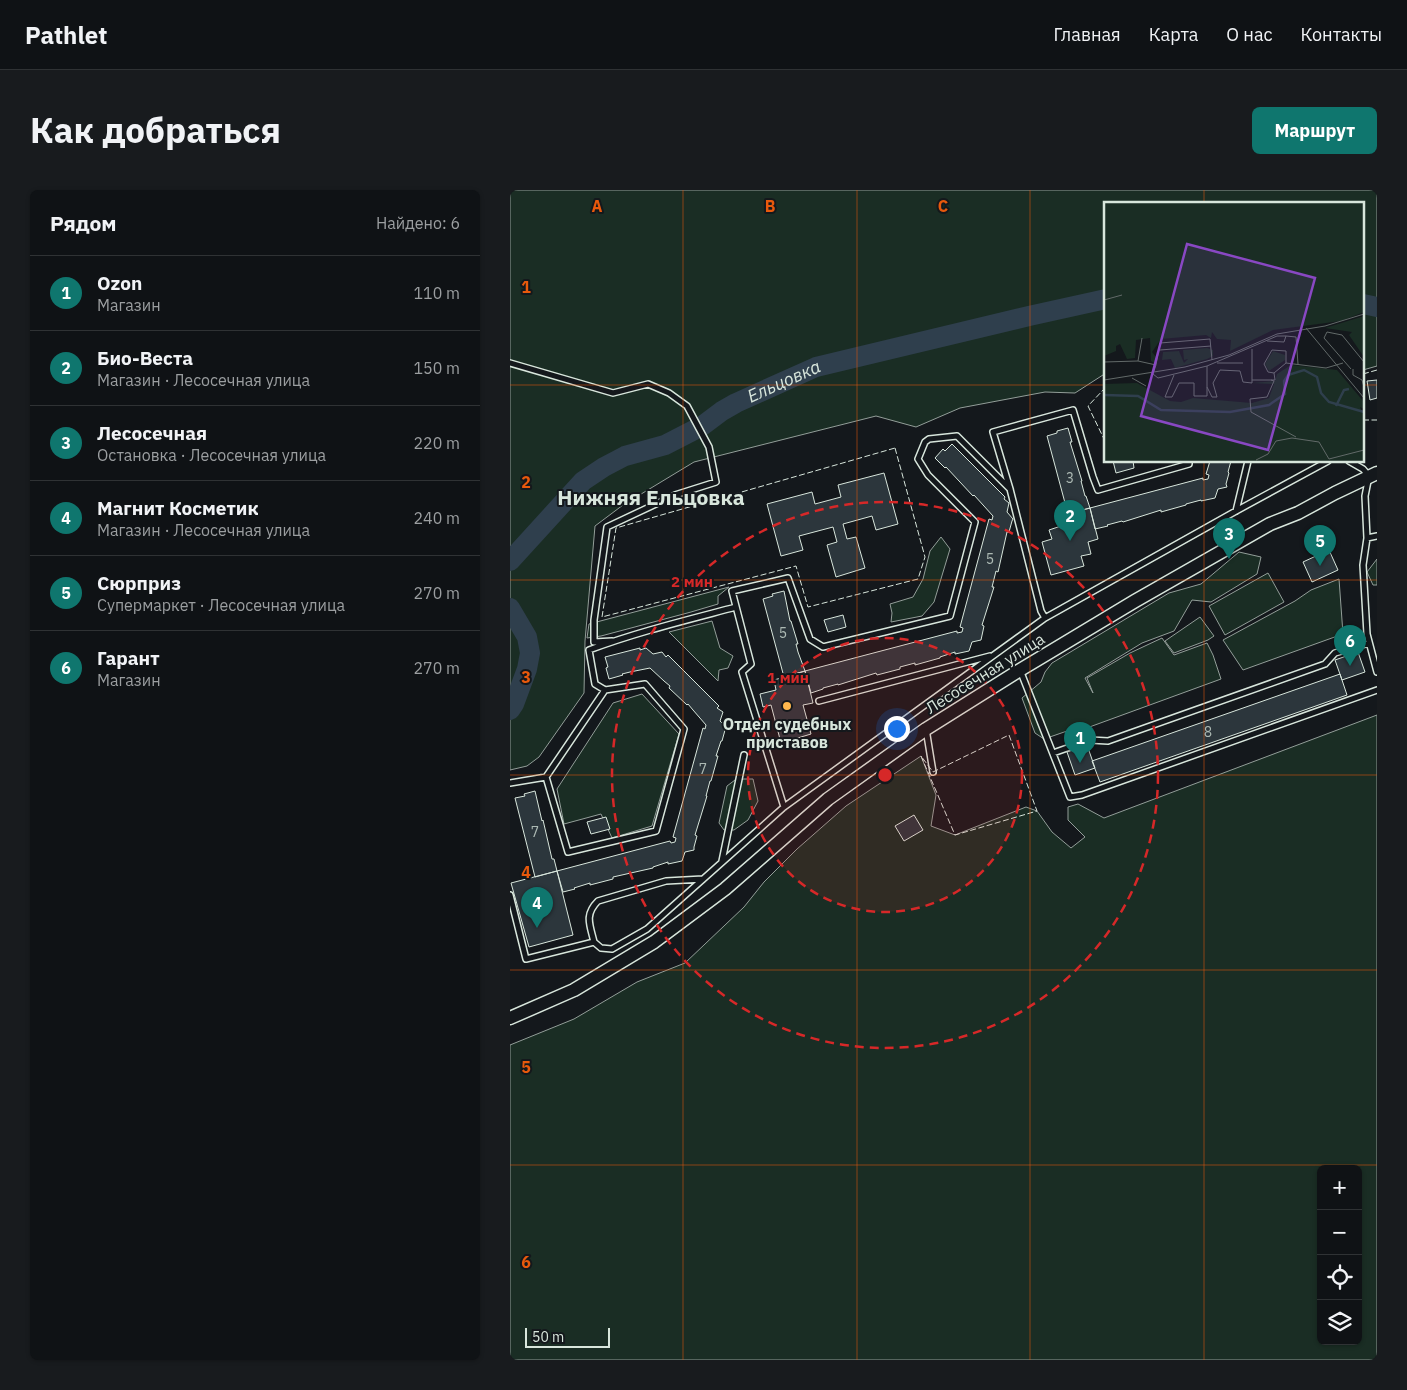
<!DOCTYPE html>
<html lang="ru">
<meta charset="utf-8">
<style>
:root{--surface:#0f1215;--page:#181b1e;--text:#f1f3f6;--muted:#9b9ea0;--line:#2f3234;--accent:#0f766e}
body{margin:0;font-family:"IBM Plex Sans",sans-serif;background:var(--page);color:var(--text)}
.controls{position:absolute;right:15px;bottom:15px;display:grid;overflow:hidden;border-radius:8px;box-shadow:0 1px 4px #0004}
.controls button{width:45px;height:45px;display:grid;place-items:center;padding:0;border:0;border-bottom:1px solid var(--line);background:var(--surface);color:var(--text);font:25px sans-serif}
.scale{position:absolute;left:15px;bottom:12px;width:85px;box-sizing:border-box;padding-left:5px;border:2px solid #d8e6dc;border-top:0;font-size:14px;line-height:18px;white-space:nowrap;color:#d8e6dc;-webkit-text-stroke:4px #14181c;paint-order:stroke}
.you{position:absolute;left:386px;top:538px;width:18px;height:18px;margin:-12px;border:4px solid #fff;border-radius:50%;background:#1a73e8;box-shadow:0 0 0 8px #1a73e833}
.badge{display:grid;place-items:center;width:32px;height:32px;border-radius:50%;background:var(--accent);color:#fff;font-size:16px;font-weight:700}
.pin{position:absolute;translate:-50% -41px;filter:drop-shadow(0 1px 2px #0008)}
.pin::after{content:'';position:absolute;top:26px;width:18px;height:15px;background:inherit;clip-path:polygon(0 0,100% 0,50% 100%)}
.list{margin:0;padding:0;list-style:none}
h2{display:flex;justify-content:space-between;align-items:center;height:65px;margin:0;padding:0 20px;font-size:21px}
h2 small{font-size:16px;font-weight:400;color:var(--muted)}
.list li{display:grid;grid-template-columns:32px 1fr auto;gap:15px;align-items:center;box-sizing:border-box;height:75px;padding:0 20px;border-top:1px solid var(--line)}
.list b{display:block;font-size:19px;white-space:nowrap}
.list p{margin:0;font-size:16px;white-space:nowrap;color:var(--muted)}
.list em{font-size:16px;font-style:normal;color:var(--muted)}
.icon{flex:none;width:28px;height:28px;fill:none;stroke:currentColor;stroke-width:2;stroke-linecap:round;stroke-linejoin:round}
.map{position:relative;flex:none;width:867px;height:1170px;overflow:hidden;border-radius:8px}
header{display:flex;align-items:center;gap:30px;box-sizing:border-box;height:70px;padding:0 25px;background:var(--surface);border-bottom:1px solid var(--line)}
header strong{font-size:24px}
nav{display:flex;gap:28px;margin-inline-start:auto;font-size:18px}
.intro{display:flex;align-items:center;justify-content:space-between;box-sizing:border-box;height:120px;padding:0 30px}
h1{margin:0;font-size:35px}
.button{padding:12px 22px;border-radius:8px;background:var(--accent);color:#fff;font-size:18px;font-weight:700}
main{display:flex;gap:30px;padding:0 30px}
aside{flex:1;background:var(--surface);border-radius:8px;box-shadow:0 1px 4px #0004}
.map>svg:first-child{display:block}
.green{fill:#1a2d24;stroke:#939e99;fill-rule:evenodd}
.lines{fill:none;stroke-linecap:round;stroke-linejoin:round}
.river{stroke:#2f3f4d;stroke-width:20}
.building{fill:#2c363c;stroke:#d8e6dc}
.service-casing{stroke:#d8e6dc;stroke-width:8}
.tertiary-casing{stroke:#d8e6dc;stroke-width:15}
.service{stroke:#14181c;stroke-width:5}
.tertiary{stroke:#14181c;stroke-width:12}
.fence{stroke:#d8e6dc;stroke-width:1;stroke-dasharray:6 2.5;stroke-linecap:butt}
.grid{fill:none;stroke:#e8590c;stroke-width:1;stroke-opacity:0.55}
.ring{fill:none;stroke:#d62828;stroke-width:2.5;stroke-dasharray:9 6}
.poi-dot{fill:#ffb74d;stroke:#14181c;stroke-width:2}
.labels{text-anchor:middle;stroke-width:4;stroke-linejoin:round;paint-order:stroke}
.number-label{font-size:14px;fill:#adbab4}
.street-label{font-size:16px;fill:#d8e6dc;stroke:#14181c}
.poi-label{font-size:16px;font-weight:bold;fill:#d8e6dc;stroke:#14181c}
.water-label{font-size:18px;font-style:italic;fill:#d8e6dc;stroke:#14181c}
.district-label{font-size:21px;font-weight:bold;fill:#d8e6dc;stroke:#14181c}
.inset-river{fill:none;stroke:#2f3f4d;stroke-width:2.5}
.inset-road{fill:none;stroke:#626a69;stroke-width:1}
.view{fill:#8948c3;fill-opacity:0.15;stroke:#8948c3;stroke-width:2.5}
.inset-edge{fill:none;stroke:#d8e6dc;stroke-width:2.5}
.grid-label{font-size:16px;text-anchor:middle;font-weight:bold;fill:#e8590c;stroke:#14181c;stroke-width:4;stroke-linejoin:round;paint-order:stroke}
.centre{fill:#d62828;stroke:#14181c;stroke-width:2.5}
.ring-label{font-size:15px;text-anchor:middle;font-weight:bold;fill:#d62828;stroke:#14181c;stroke-width:4;stroke-linejoin:round;paint-order:stroke}
</style>
<header>
<strong>Pathlet</strong>
<nav><a>Главная</a><a>Карта</a><a>О нас</a><a>Контакты</a></nav>
</header>
<div class="intro"><h1>Как добраться</h1><a class="button">Маршрут</a></div>
<main>
<aside>
<h2>Рядом<small>Найдено: 6</small></h2>
<ul class="list">
<li><span class="badge">1</span><div><b>Ozon</b><p>Магазин</p></div><em>110 m</em></li>
<li><span class="badge">2</span><div><b>Био-Веста</b><p>Магазин · Лесосечная улица</p></div><em>150 m</em></li>
<li><span class="badge">3</span><div><b>Лесосечная</b><p>Остановка · Лесосечная улица</p></div><em>220 m</em></li>
<li><span class="badge">4</span><div><b>Магнит Косметик</b><p>Магазин · Лесосечная улица</p></div><em>240 m</em></li>
<li><span class="badge">5</span><div><b>Сюрприз</b><p>Супермаркет · Лесосечная улица</p></div><em>270 m</em></li>
<li><span class="badge">6</span><div><b>Гарант</b><p>Магазин</p></div><em>270 m</em></li>
</ul>
</aside>
<div class="map">
<svg width="867" height="1170" viewBox="0 0 867 1170">
<rect width="100%" height="100%" fill="#14181c"/>
<path class="green" d="M 0,0 L 867,0 L 867,176 L 853,180 L 853,14 L 596,14 L 596,183 L 565,203 L 535,202 L 450,218 L 406,237 L 366,226 L 184,272 L 113,315 L 85,336 L 75,451 L 74,503 L 29,567 L 17,576 L 0,580 Z
M 431,347 L 440,359 L 424,412 L 412,426 L 381,432 L 382,423 L 380,414 L 403,407 L 413,389 L 420,361 Z
M 729,362 L 751,367 L 747,384 L 701,412 L 682,410 L 664,441 L 632,453 L 575,488 L 583,503 L 577,488 L 620,463 L 652,448 L 664,465 L 697,453 L 703,465 L 711,489 L 563,543 L 560,540 L 534,549 L 525,543 L 512,508 L 531,492 L 535,482 L 542,473 L 659,403 L 691,394 Z
M 867,369 L 867,395 L 863,395 L 857,382 Z
M 758,383 L 774,412 L 715,445 L 699,416 Z
M 829,389 L 833,444 L 733,480 L 713,450 L 785,411 L 801,400 Z
M 219,397 L 208,406 L 208,414 L 181,422 L 91,446 L 77,448 L 79,434 Z
M 690,427 L 704,446 L 698,450 L 664,463 L 655,451 Z
M 202,431 L 210,458 L 223,466 L 218,478 L 209,480 L 208,491 L 159,442 Z
M 132,504 L 169,544 L 142,636 L 102,648 L 91,624 L 54,634 L 47,599 L 103,513 Z
M 867,525 L 867,1170 L 0,1170 L 0,855 L 64,829 L 127,792 L 175,773 L 234,717 L 254,692 L 287,659 L 336,616 L 411,566 L 426,605 L 421,636 L 445,645 L 516,617 L 527,621 L 542,642 L 561,658 L 575,647 L 558,630 L 558,617 L 568,614 L 594,628 ZM 811,979 L 848,979 L 848,1151 L 811,1151 Z
M 234,589 L 243,589 L 248,611 L 238,630 L 224,640 L 214,640 L 209,633 L 217,596 L 225,590 Z"/>
<g class="lines">
<g class="river">
<path d="M 853,114 L 867,117"/>
<path id="s1" d="M 0,371 L 73,291 L 94,277 L 115,266 L 155,255 L 192,236 L 212,221 L 226,213 L 306,177 L 519,126 L 596,109"/>
<path d="M 0,418 L 17,447 L 20,463 L 17,479 L 4,514 L 0,520"/>
</g>
</g>
<path class="building" d="M 867,190 L 867,208 L 860,210 L 857,191 Z
M 558,238 L 562,252 L 560,252 L 572,291 L 571,291 L 575,306 L 576,306 L 580,318 L 693,288 L 693,290 L 698,289 L 699,285 L 696,284 L 700,271 L 721,271 L 718,282 L 719,283 L 716,294 L 717,297 L 708,299 L 705,308 L 691,311 L 691,310 L 676,314 L 676,315 L 651,322 L 651,320 L 613,332 L 612,331 L 597,335 L 598,336 L 585,339 L 580,318 L 558,324 L 537,246 L 547,243 L 547,241 Z
M 442,254 L 495,307 L 494,309 L 499,313 L 497,322 L 503,329 L 502,331 L 499,342 L 497,342 L 488,382 L 486,381 L 482,397 L 484,397 L 472,435 L 474,436 L 471,450 L 462,452 L 459,461 L 445,464 L 445,462 L 430,467 L 430,468 L 405,475 L 405,473 L 390,477 L 390,479 L 367,485 L 366,483 L 328,495 L 328,494 L 313,498 L 313,499 L 301,503 L 295,481 L 447,441 L 447,443 L 452,442 L 453,438 L 450,437 L 479,329 L 482,330 L 483,326 L 464,305 L 463,306 L 436,277 L 435,278 L 425,268 L 433,259 L 435,261 Z
M 603,271 L 623,271 L 624,278 L 606,283 Z
M 374,283 L 388,334 L 366,340 L 362,326 L 333,334 L 337,349 L 346,347 L 355,378 L 326,387 L 317,355 L 327,352 L 323,337 L 289,346 L 293,360 L 271,366 L 257,314 L 302,302 L 305,314 L 331,307 L 328,295 Z
M 580,318 L 588,349 L 578,352 L 581,364 L 571,366 L 574,376 L 541,385 L 532,352 L 542,349 L 539,340 L 551,336 L 548,326 Z
M 819,360 L 828,380 L 802,392 L 793,372 Z
M 274,401 L 280,431 L 281,431 L 288,454 L 286,454 L 288,462 L 295,481 L 274,487 L 253,409 L 263,406 L 262,404 Z
M 333,425 L 336,437 L 318,442 L 314,430 Z
M 130,458 L 130,460 L 136,458 L 143,464 L 152,462 L 156,467 L 158,465 L 209,516 L 207,518 L 213,522 L 210,531 L 217,538 L 215,540 L 212,551 L 211,551 L 206,566 L 208,566 L 201,591 L 200,591 L 196,606 L 197,606 L 185,645 L 187,646 L 184,657 L 184,660 L 175,662 L 172,671 L 158,674 L 158,672 L 143,677 L 143,678 L 103,687 L 103,689 L 80,695 L 80,693 L 64,698 L 65,699 L 53,702 L 47,681 L 160,651 L 161,653 L 165,652 L 166,648 L 163,647 L 193,538 L 195,539 L 196,535 L 183,520 L 178,514 L 177,515 L 159,498 L 160,496 L 154,491 L 140,478 L 120,482 L 112,484 L 113,485 L 99,489 L 96,478 L 98,477 L 95,467 Z
M 848,462 L 855,482 L 832,490 L 825,470 Z
M 295,481 L 303,513 L 293,515 L 301,544 L 271,553 L 261,515 L 253,517 L 250,504 L 266,500 L 264,490 Z
M 830,484 L 837,505 L 590,592 L 582,571 Z
M 577,555 L 585,578 L 565,585 L 557,562 Z
M 25,601 L 32,631 L 33,630 L 42,669 L 44,669 L 47,681 L 25,687 L 5,608 L 15,606 L 14,604 Z
M 404,625 L 413,640 L 394,651 L 385,636 Z
M 96,627 L 100,639 L 81,644 L 77,632 Z
M 47,681 L 63,745 L 19,757 L 1,693 Z"/>
<g class="lines">
<g class="service-casing">
<path id="service" d="M 0,173 L 103,203 L 138,194 L 159,203 L 177,216 L 199,257 L 206,292 L 165,305 L 97,337 L 84,430 L 84,452 L 102,451
M 839,271 L 853,279 L 859,286 L 855,306 L 857,348 L 867,346
M 726,321 L 738,271
M 857,348 L 853,375 L 857,444 L 867,482
M 535,428 L 531,421 L 500,299 L 483,242 L 563,220 L 583,287 L 588,300 L 679,274 L 679,271
M 510,480 L 560,607 L 572,605 L 867,500
M 309,511 L 480,466
M 416,539 L 423,582
M 543,563 L 580,550 L 598,551 L 815,474 L 825,463 L 859,453
M 36,587 L 58,662 L 146,641 L 174,539 L 135,494 L 95,500
M 0,593 L 36,587 L 95,500 L 85,494 L 79,460 C 127,442 177,430 226,417
M 274,617 L 232,482 L 241,474 L 222,401 L 278,388 L 300,449 L 313,457 L 440,426 L 465,332 L 418,285 L 408,269 L 415,252 L 419,249 L 447,246 L 500,299
M 212,671 L 234,565
M 193,689 L 156,691 L 88,711 C 74,725 80,735 84,752 L 91,758 L 102,759 L 137,739 L 274,617 L 535,428 L 726,321 L 818,271
M 0,705 L 16,769 L 84,752"/>
</g>
<g class="tertiary-casing">
<path id="tertiary" d="M 0,828 L 64,800 L 144,752 L 215,699 L 318,609 L 416,539 L 510,480 L 625,411 L 760,334 L 788,323 L 825,303 L 867,283"/>
</g>
<use href="#service" class="service"/>
<use href="#tertiary" class="tertiary"/>
<path class="fence" d="M 853,184 L 867,180
M 596,197 L 578,216 L 596,253
M 853,230 L 867,230
M 385,258 L 415,367 L 408,389 L 298,417 L 286,376 L 92,427 L 106,338 Z
M 499,545 L 527,621 L 445,645 L 411,566 L 423,582 Z"/>
</g>
<path class="grid" d="M 173,0 L 173,1170M 347,0 L 347,1170M 520,0 L 520,1170M 694,0 L 694,14M 0,195 L 596,195M 853,195 L 867,195M 694,271 L 694,1170M 0,390 L 867,390M 0,585 L 867,585M 0,780 L 867,780M 0,975 L 867,975"/>
<circle cx="375" cy="585" r="137" fill="#d62828" fill-opacity=".12"/>
<g class="ring">
<circle cx="375" cy="585" r="137"/>
<circle cx="375" cy="585" r="273"/>
</g>
<circle class="poi-dot" cx="277" cy="516" r="5"/>
<g class="labels">
<g class="number-label">
<text x="560" y="293">3</text>
<text x="480" y="374">5</text>
<text x="273" y="448">5</text>
<text x="698" y="547">8</text>
<text x="193" y="584">7</text>
<text x="25" y="647">7</text>
</g>
<g class="street-label">
<text transform="translate(475 483) rotate(-32)" y="6">Лесосечная улица</text>
</g>
<g class="poi-label">
<text x="277" y="540">Отдел судебных<tspan x="277" dy="18">приставов</tspan></text>
</g>
<g class="water-label">
<text dy="6" stroke="none"><textPath href="#s1" startOffset="334">Ельцовка</textPath></text>
</g>
<g class="district-label">
<text x="141" y="315">Нижняя Ельцовка</text>
</g>
</g>
<g transform="translate(594 12)">
<rect width="260" height="260" fill="#14181c"/>
<path d="M 0,0 L 260,0 L 260,110 L 237,119 L 169,128 L 126,149 L 127,138 L 113,137 L 108,130 L 107,136 L 102,133 L 57,137 L 48,150 L 53,156 L 50,161 L 47,159 L 46,136 L 32,138 L 31,156 L 23,157 L 16,142 L 12,144 L 12,149 L 0,154 ZM 260,114 L 260,155 L 245,133 L 248,130 L 221,126 ZM 103,146 L 109,148 L 109,154 L 103,157 L 71,166 L 67,157 L 58,158 L 59,150 L 75,149 L 80,161 L 84,157 L 80,158 L 79,148 ZM 169,149 L 181,153 L 181,158 L 165,169 L 161,162 ZM 187,163 L 233,168 L 260,200 L 260,207 L 256,205 L 260,214 L 260,260 L 0,259 L 0,182 L 33,181 L 66,199 L 77,200 L 89,196 L 148,201 L 165,196 L 170,182 L 148,181 L 171,179 L 173,172 Z" fill="#1a2d24"/>
<path class="inset-river" d="M 0,193 L 34,194 L 57,208 L 126,210 L 165,203 L 181,192 L 180,179 L 184,173 L 200,168 L 213,175 L 217,191 L 225,200 L 260,210M 232,204 L 240,188 L 245,187"/>
<path class="inset-road" d="M 0,98 L 18,93M 202,126 L 260,196M 182,134 L 192,135 L 194,162M 56,148 L 107,144M 34,159 L 52,163 L 49,172 L 54,176 L 103,164 L 173,134 L 182,134 L 180,140 L 163,139M 0,160 L 34,159 L 38,136M 113,161 L 139,161M 52,163 L 56,141 L 106,137 L 108,158M 247,167 L 220,136 L 223,130 L 238,133 L 260,160M 249,167 L 249,173 L 258,178 L 260,185M 170,171 L 164,170 L 160,162 L 168,148 L 182,149 L 182,161M 70,173 L 61,195 L 68,195 L 75,181 L 90,181 L 90,194 L 103,194 L 103,164M 28,176 L 42,184M 0,178 L 81,165 L 125,153 L 173,132 L 221,124 L 260,112M 148,178 L 171,178 L 170,171 L 182,161 L 222,166 L 239,161M 167,178 L 170,179 L 163,195 L 146,197 L 147,210 L 192,235M 103,185 L 108,195 L 113,195 L 109,181 L 116,168 L 136,169 L 139,180 L 148,181 L 148,147M 152,258 L 164,252 L 172,239 L 188,236 L 215,240 L 225,257 L 260,248"/>
<path class="view" d="M 83,42 L 211,76 L 164,248 L 37,214 Z"/>
<rect width="260" height="260" class="inset-edge"/>
</g>
<g class="grid-label">
<text x="87" y="22">A</text>
<text x="260" y="22">B</text>
<text x="433" y="22">C</text>
<text x="16" y="103">1</text>
<text x="16" y="298">2</text>
<text x="16" y="493">3</text>
<text x="16" y="688">4</text>
<text x="16" y="883">5</text>
<text x="16" y="1078">6</text>
</g>
<circle cx="375" cy="585" r="8" class="centre"/>
<g class="ring-label">
<text x="182" y="397">2 мин</text>
<text x="278" y="493">1 мин</text>
</g>
</svg>
<div class="controls">
<button>+</button>
<button>−</button>
<button><svg class="icon" aria-label="locate" viewBox="0 0 24 24"><circle cx="12" cy="12" r="6"/><path d="M12 2v4M12 18v4M2 12h4M18 12h4"/></svg></button>
<button><svg class="icon" aria-label="layers" viewBox="0 0 24 24"><path d="M12 4l9 5-9 5-9-5zM3 14l9 5 9-5"/></svg></button>
</div>
<div class="scale">50 m</div>
<div class="you"></div>
<div class="pin badge" style="left:570px;top:573px">1</div>
<div class="pin badge" style="left:560px;top:351px">2</div>
<div class="pin badge" style="left:719px;top:369px">3</div>
<div class="pin badge" style="left:27px;top:738px">4</div>
<div class="pin badge" style="left:810px;top:376px">5</div>
<div class="pin badge" style="left:840px;top:476px">6</div>
</div>
</main>
